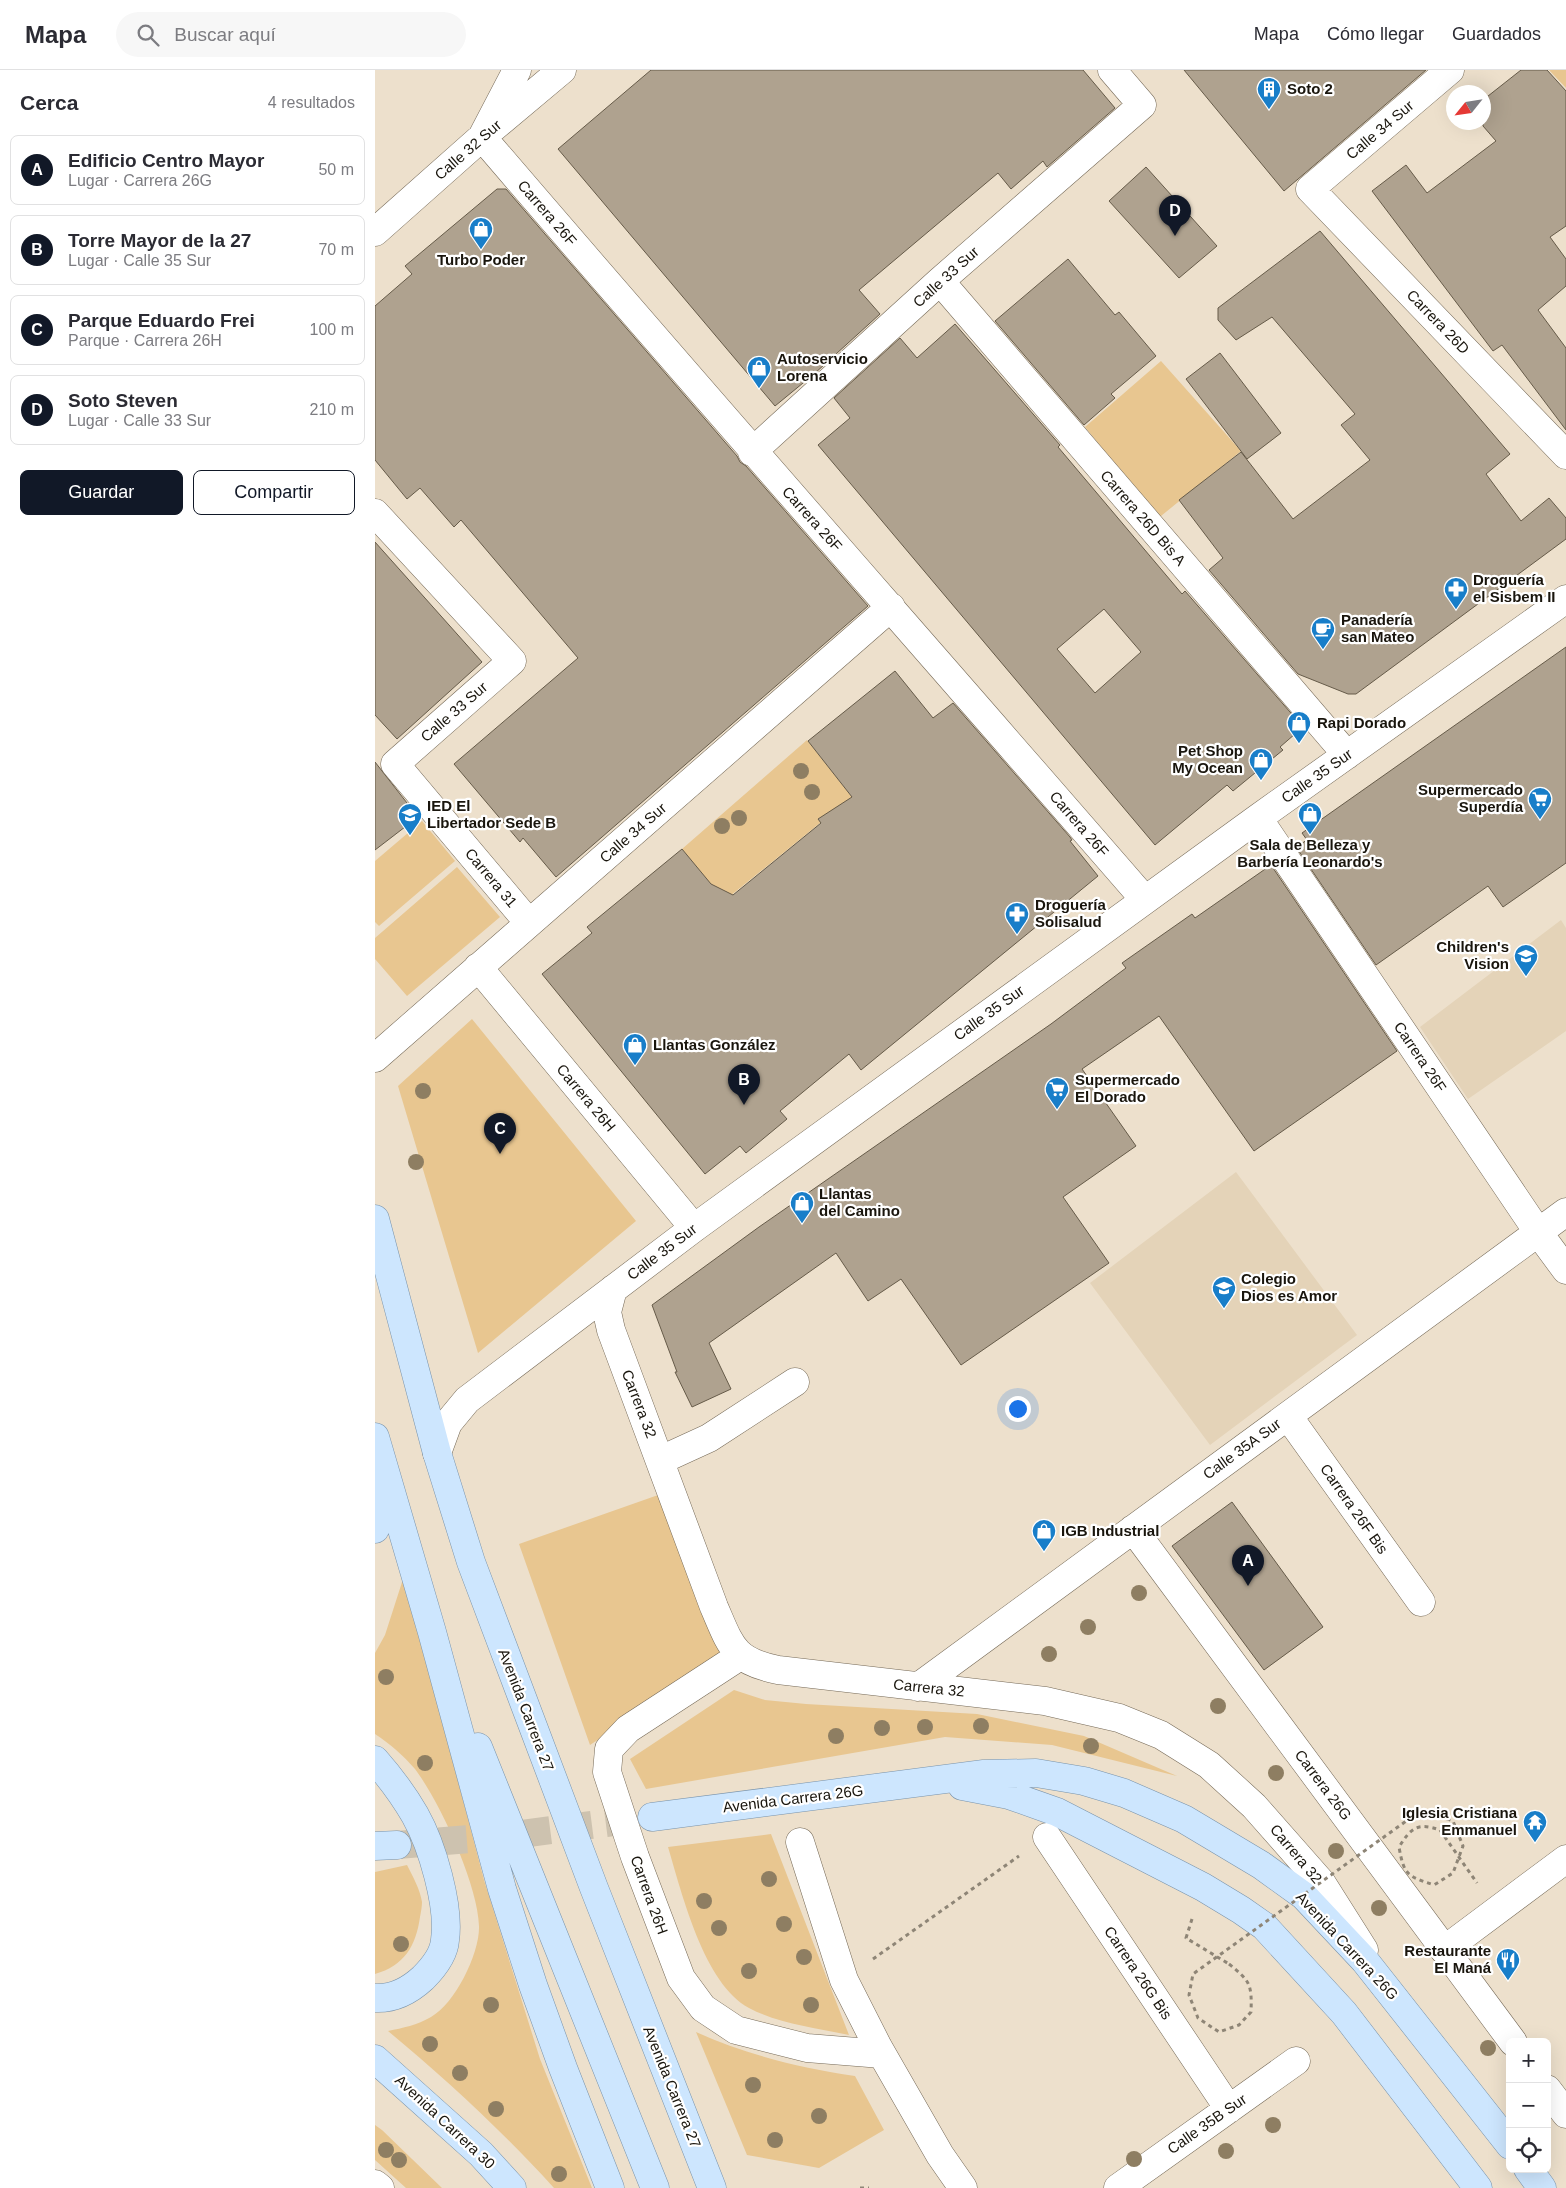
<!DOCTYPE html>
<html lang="es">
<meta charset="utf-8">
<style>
:root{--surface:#fff;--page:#f7f7f7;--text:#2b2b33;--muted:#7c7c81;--line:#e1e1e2;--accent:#111827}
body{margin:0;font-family:Helvetica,sans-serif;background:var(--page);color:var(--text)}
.controls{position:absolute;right:15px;bottom:15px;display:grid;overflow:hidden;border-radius:8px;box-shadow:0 5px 20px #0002}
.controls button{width:45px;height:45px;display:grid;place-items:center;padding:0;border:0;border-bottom:1px solid var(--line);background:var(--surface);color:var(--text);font:25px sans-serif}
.compass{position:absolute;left:1071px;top:15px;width:45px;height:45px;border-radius:50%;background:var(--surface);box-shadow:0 5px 20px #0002;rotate:240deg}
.you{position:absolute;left:642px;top:1338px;width:18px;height:18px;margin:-12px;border:4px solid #fff;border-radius:50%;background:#1a73e8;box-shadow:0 0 0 8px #1a73e833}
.badge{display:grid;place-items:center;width:32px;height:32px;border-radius:50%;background:var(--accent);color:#fff;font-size:16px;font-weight:700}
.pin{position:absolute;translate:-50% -41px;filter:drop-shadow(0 1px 2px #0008)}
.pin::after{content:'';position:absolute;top:26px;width:18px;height:15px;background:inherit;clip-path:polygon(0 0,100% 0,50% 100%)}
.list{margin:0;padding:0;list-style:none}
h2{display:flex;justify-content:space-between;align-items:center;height:65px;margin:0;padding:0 20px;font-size:21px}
h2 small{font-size:16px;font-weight:400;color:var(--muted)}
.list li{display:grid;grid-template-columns:32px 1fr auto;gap:15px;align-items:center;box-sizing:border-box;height:70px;margin:0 10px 10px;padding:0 10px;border:1px solid var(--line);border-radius:8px}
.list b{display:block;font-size:19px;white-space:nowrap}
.list p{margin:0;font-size:16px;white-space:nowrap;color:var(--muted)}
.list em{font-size:16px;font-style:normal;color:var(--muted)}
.actions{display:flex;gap:10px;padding:15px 20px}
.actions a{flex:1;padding:11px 0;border:1px solid var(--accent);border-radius:8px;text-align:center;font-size:18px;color:var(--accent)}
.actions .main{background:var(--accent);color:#fff}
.icon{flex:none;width:28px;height:28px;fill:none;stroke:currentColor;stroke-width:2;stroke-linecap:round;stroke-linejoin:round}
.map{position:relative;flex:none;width:1191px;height:2118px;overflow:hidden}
header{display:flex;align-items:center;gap:30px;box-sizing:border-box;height:70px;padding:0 25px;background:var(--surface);border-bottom:1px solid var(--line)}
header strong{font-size:24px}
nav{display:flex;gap:28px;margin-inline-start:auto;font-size:18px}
.search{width:350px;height:45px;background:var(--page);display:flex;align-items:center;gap:12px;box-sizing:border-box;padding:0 18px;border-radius:28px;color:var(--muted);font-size:19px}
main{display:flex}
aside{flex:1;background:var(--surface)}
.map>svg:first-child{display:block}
.built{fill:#e4d3b8}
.green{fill:#e8c690}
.building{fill:#afa28f;stroke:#665b49;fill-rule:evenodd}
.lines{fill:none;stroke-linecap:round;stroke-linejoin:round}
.major-tunnel{stroke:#cdc2af;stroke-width:28;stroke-dasharray:28 14;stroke-linecap:butt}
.minor-casing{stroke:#756957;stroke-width:29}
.major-casing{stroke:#7892aa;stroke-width:29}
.path{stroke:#8e8576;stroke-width:3;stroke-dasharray:4 4;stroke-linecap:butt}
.minor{stroke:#fff;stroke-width:28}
.major{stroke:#cde6fe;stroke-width:28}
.path-bridge{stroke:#8e8576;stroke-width:3;stroke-dasharray:4 4;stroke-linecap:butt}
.tree{fill:#8e7e62}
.labels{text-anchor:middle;stroke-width:4.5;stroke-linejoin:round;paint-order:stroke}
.poi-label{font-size:15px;font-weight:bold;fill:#19150d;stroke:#fff;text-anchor:start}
.street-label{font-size:15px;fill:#19150d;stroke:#fff}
</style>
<header>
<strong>Mapa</strong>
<div class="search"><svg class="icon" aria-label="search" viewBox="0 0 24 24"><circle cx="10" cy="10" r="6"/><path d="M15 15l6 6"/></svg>Buscar aquí</div>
<nav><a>Mapa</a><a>Cómo llegar</a><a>Guardados</a></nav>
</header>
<main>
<aside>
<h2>Cerca<small>4 resultados</small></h2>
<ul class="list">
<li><span class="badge">A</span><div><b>Edificio Centro Mayor</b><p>Lugar · Carrera 26G</p></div><em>50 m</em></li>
<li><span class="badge">B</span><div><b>Torre Mayor de la 27</b><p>Lugar · Calle 35 Sur</p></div><em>70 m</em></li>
<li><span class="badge">C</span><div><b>Parque Eduardo Frei</b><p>Parque · Carrera 26H</p></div><em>100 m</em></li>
<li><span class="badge">D</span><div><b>Soto Steven</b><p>Lugar · Calle 33 Sur</p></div><em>210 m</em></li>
</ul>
<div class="actions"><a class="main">Guardar</a><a>Compartir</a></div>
</aside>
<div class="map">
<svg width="1191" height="2118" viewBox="0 0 1191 2118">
<rect width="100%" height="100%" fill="#ede0cc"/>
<path class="built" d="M 1186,850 L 1191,858 L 1191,961 L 1093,1029 L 1045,957 Z
M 861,1102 L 982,1265 L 835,1375 L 715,1213 Z"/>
<path class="green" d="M 1174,0 L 1191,0 L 1191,18 Z
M 786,291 L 866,381 L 786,446 L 787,452 L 710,357 Z
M 432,670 L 477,727 L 349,831 L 307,779 Z
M 47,751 L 80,791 L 4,856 L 0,852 L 0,791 Z
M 82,797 L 125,847 L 32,926 L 0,889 L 0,868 Z
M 97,949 L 261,1151 L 103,1283 L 23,1016 Z
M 286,1424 L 350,1585 L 215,1675 L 144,1474 Z
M 29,1506 L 109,1810 L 165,1989 L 217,2118 L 179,2118 C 127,2061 72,2010 13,1961 C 28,1958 42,1955 56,1947 C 80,1934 105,1883 104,1856 C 103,1815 65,1732 40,1699 C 28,1685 15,1674 0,1664 L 0,1583 L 10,1565 Z
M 359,1620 L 390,1630 L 431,1634 L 602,1644 L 709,1666 L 802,1706 L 677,1675 L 570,1667 L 271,1719 L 255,1689 Z
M 396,1764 L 474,1965 C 441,1958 404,1954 374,1938 C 329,1914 307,1824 293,1777 Z
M 32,1795 C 38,1807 45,1819 47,1832 C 47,1836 46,1842 45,1847 C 41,1876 29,1896 0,1904 L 0,1802 Z
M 321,1962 C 372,1985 425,1998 480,2006 L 509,2060 L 444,2098 L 372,2085 Z
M 0,2055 L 7,2060 L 67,2118 L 31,2118 L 0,2090 Z"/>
<path class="building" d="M 276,0 L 708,0 L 740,38 L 672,97 L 668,91 L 636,119 L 623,103 L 484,220 L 505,244 L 439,304 L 400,336 L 183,79 Z
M 809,0 L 1051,0 L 909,121 Z
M 1146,0 L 1172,0 L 1191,21 L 1191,156 L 1175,167 L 1191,189 L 1191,216 L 1163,240 L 1191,278 L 1191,360 L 1127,275 L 1118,281 L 997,121 L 1031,95 L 1052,123 L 1121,71 L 1108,56 L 1108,30 Z
M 771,97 L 842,176 L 804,208 L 734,131 Z
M 122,119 L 131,119 L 362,386 L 365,392 L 371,396 L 493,536 L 181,807 L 148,768 L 145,772 L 79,694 L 203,588 L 86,450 L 79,457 L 45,418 L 32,429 L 0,390 L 0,236 L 37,204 L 30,196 Z
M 945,161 L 1135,384 L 1111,404 L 1146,451 L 1174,428 L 1191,448 L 1191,469 L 981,624 L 973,624 L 923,604 L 834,500 L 848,488 L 804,430 L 866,382 L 918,449 L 995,390 L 966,355 L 980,344 L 897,247 L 861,270 L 843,250 L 843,238 Z
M 693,189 L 740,245 L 744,242 L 781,286 L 736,324 L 740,328 L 709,355 L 620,251 Z
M 580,254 L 685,375 L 683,377 L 807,524 L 810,521 L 928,657 L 905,677 L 908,680 L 858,721 L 852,715 L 780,775 L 443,375 L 475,348 L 459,328 L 525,268 L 542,288 ZM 729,539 L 766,582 L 720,623 L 682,579 Z
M 845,283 L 906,363 L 872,389 L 811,309 Z
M 0,472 L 107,592 L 22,669 L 0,645 Z
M 1191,577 L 1191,793 L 1128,837 L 1113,816 L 1001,895 L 921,777 L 932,770 L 927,763 Z
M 520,601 L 558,648 L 578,633 L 695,767 L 697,770 L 695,771 L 723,806 L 486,1000 L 474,984 L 405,1041 L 412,1049 L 371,1083 L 365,1076 L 330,1104 L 167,904 L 217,863 L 212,857 L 307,779 L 336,814 L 358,825 L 446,753 L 443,749 L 477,727 L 433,671 Z
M 0,692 L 43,747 L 0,780 Z
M 896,795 L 1022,981 L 879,1081 L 784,946 L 707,999 L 761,1076 L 688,1127 L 734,1193 L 586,1295 L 526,1209 L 493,1231 L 461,1183 L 334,1273 L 356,1319 L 317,1337 L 300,1302 L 302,1302 L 277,1235 L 384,1157 L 676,954 L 751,898 L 747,893 L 817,844 L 820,848 Z
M 857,1432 L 948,1557 L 889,1600 L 797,1476 Z"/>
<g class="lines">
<path class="major-tunnel" d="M 22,1775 L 131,1766 L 277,1747"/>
<g class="minor-casing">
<path id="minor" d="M 142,0 L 107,67 C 326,323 549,575 770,830
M 1075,0 L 935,119 L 1191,385
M 0,162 L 107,67 L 187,0
M 565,211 L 972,685
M 377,382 L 565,211 L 767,35 L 737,0
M 0,443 L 137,591 L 20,694 L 154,853
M 883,748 L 1163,1162 L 1191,1200
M 103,897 L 319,1158
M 0,988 L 516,537
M 238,1219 L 232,1242 L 236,1260 L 339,1537 C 356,1576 358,1591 403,1600 L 670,1631 L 744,1648 L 786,1665 L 834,1695 L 879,1736 L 946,1812 L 989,1880
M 913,1346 L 1046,1532
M 62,1383 L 73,1353 L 92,1330 L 319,1158 L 883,748 L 1191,529
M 286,1390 L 334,1368 L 420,1312
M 758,1459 L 1138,1972
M 365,1586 L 253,1659 L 234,1679 L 232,1702 L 260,1787 L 306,1908 L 328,1938 L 361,1960 L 432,1978 L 507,1984
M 543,1617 L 1191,1142
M 672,1767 L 854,2039
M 425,1772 L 469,1910 L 503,1977 L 565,2085 L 588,2118
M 1069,1880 L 1191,1789
M 1172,2019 L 1191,2044
M 0,2114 L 5,2118
M 743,2118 L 921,1991"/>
</g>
<g class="major-casing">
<path id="major" d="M 0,1149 L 62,1383 L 96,1492 L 219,1818 L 337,2118
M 0,1367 L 57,1562 L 127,1819 L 158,1915 L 188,1998 L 235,2118
M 0,1459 L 4,1402
M 103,1677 L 280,2118
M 0,1690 C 15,1707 29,1726 40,1745 C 57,1775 75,1836 70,1870 C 69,1885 58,1898 48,1908 C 35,1920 18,1929 0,1928
M 587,1716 L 634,1725 L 682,1742 L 828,1817 L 866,1840 L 889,1856 L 969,1943 L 1103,2118
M 277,1747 L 609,1704 L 661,1703 L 709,1711 L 749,1723 L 809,1749 L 886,1795 L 929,1826 L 990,1891 L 1135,2075
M 0,1776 L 22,1775
M 0,1989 L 106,2084 L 137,2118
M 1153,2099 L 1167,2118"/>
</g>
<path class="path" d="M 1065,1760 L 1102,1813
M 817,1849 L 811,1868 L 854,1894
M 498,1889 L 644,1786
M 485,2118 L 494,2118"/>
<use href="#minor" class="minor"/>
<use href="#major" class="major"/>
<path class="path-bridge" d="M 854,1894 C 875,1911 877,1914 876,1942 L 864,1955 L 844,1962 L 823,1948 L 814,1925 L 818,1904 L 1034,1749 L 1056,1743 L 1078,1751 L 1088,1776 L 1078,1803 L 1059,1815 C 1032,1806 1029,1805 1024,1777 C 1036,1758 1042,1752 1065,1760"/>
</g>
<g class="tree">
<circle cx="426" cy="701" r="8"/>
<circle cx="437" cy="722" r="8"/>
<circle cx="364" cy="748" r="8"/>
<circle cx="347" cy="756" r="8"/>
<circle cx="48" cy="1021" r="8"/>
<circle cx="41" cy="1092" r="8"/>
<circle cx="764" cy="1523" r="8"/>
<circle cx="713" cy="1557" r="8"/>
<circle cx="674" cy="1584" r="8"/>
<circle cx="11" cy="1607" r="8"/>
<circle cx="843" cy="1636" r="8"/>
<circle cx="606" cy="1656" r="8"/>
<circle cx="550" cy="1657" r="8"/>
<circle cx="507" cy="1658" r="8"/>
<circle cx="461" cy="1666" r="8"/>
<circle cx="716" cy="1676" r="8"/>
<circle cx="50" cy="1693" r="8"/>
<circle cx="901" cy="1703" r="8"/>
<circle cx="961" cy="1781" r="8"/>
<circle cx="394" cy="1809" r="8"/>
<circle cx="329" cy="1831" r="8"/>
<circle cx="1004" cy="1838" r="8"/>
<circle cx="409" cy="1854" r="8"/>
<circle cx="344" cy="1858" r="8"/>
<circle cx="26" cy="1874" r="8"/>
<circle cx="429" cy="1887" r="8"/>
<circle cx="374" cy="1901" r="8"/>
<circle cx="116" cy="1935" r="8"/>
<circle cx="436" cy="1935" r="8"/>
<circle cx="55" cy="1974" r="8"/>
<circle cx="1113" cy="1978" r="8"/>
<circle cx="85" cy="2003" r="8"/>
<circle cx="378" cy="2015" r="8"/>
<circle cx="121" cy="2039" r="8"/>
<circle cx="444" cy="2046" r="8"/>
<circle cx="898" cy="2055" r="8"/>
<circle cx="400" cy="2070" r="8"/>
<circle cx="11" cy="2080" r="8"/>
<circle cx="851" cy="2081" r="8"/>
<circle cx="759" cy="2089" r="8"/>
<circle cx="24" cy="2090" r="8"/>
<circle cx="184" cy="2104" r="8"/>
</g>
<defs>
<g id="building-pin" transform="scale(1.25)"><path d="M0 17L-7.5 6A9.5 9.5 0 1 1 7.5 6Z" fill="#187ec9" stroke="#fff"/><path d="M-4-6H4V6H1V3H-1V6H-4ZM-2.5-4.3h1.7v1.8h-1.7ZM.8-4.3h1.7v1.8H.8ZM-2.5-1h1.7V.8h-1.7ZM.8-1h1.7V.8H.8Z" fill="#fff"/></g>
<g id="shop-pin" transform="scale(1.25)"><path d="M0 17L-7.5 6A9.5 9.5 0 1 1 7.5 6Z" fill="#187ec9" stroke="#fff"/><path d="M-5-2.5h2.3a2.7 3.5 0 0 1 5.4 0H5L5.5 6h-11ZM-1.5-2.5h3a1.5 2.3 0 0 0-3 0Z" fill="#fff"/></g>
<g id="pharmacy-pin" transform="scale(1.25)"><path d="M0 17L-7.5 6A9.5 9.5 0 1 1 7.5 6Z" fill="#187ec9" stroke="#fff"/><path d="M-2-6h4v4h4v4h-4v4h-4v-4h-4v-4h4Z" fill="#fff"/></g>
<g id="cafe-pin" transform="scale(1.25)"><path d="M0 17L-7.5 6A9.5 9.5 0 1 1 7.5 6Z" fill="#187ec9" stroke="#fff"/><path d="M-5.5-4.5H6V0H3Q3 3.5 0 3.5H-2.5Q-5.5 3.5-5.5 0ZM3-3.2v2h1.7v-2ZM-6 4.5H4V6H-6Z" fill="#fff"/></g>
<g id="supermarket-pin" transform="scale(1.25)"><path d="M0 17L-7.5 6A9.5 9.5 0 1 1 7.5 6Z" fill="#187ec9" stroke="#fff"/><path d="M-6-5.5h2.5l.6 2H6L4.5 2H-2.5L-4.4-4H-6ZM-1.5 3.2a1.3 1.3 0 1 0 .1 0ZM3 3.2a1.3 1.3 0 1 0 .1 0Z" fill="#fff"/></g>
<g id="school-pin" transform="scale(1.25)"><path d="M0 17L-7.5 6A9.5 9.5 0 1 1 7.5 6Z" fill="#187ec9" stroke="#fff"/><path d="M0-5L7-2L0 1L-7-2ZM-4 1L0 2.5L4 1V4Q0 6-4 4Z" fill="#fff"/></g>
<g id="temple-pin" transform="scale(1.25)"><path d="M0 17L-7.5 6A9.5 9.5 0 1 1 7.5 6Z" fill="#187ec9" stroke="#fff"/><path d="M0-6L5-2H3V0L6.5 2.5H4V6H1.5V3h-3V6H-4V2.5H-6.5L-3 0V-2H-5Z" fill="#fff"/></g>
<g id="restaurant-pin" transform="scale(1.25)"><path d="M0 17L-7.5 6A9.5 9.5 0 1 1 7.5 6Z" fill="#187ec9" stroke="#fff"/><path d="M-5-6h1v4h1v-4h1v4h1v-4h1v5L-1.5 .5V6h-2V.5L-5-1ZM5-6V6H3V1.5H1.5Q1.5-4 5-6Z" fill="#fff"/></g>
</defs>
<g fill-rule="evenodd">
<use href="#building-pin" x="894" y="19"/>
<use href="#shop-pin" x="106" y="159"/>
<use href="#shop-pin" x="384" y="298"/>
<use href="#pharmacy-pin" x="1081" y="519"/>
<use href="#cafe-pin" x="948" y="559"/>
<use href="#shop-pin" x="924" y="653"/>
<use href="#shop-pin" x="886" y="690"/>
<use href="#supermarket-pin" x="1165" y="729"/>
<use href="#shop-pin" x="935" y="744"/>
<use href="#school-pin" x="35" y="745"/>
<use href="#pharmacy-pin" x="642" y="844"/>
<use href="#school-pin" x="1151" y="886"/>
<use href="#shop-pin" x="260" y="975"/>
<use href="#supermarket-pin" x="682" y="1019"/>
<use href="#shop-pin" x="427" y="1133"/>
<use href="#school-pin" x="849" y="1218"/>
<use href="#shop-pin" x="669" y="1461"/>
<use href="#temple-pin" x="1160" y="1752"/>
<use href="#restaurant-pin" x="1133" y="1890"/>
</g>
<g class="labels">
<g class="poi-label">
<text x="912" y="24">Soto 2</text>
<text x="106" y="195" text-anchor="middle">Turbo Poder</text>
<text x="402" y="294">Autoservicio<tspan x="402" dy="17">Lorena</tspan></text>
<text x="1098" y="515">Droguería<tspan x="1098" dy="17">el Sisbem II</tspan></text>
<text x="966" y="555">Panadería<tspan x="966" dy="17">san Mateo</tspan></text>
<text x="942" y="658">Rapi Dorado</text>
<text x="868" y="686" text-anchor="end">Pet Shop<tspan x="868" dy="17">My Ocean</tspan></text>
<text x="1148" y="725" text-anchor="end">Supermercado<tspan x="1148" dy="17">Superdía</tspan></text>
<text x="52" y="741">IED El<tspan x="52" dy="17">Libertador Sede B</tspan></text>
<text x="935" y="780" text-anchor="middle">Sala de Belleza y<tspan x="935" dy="17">Barbería Leonardo's</tspan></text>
<text x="660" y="840">Droguería<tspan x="660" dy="17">Solisalud</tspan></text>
<text x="1134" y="882" text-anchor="end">Children's<tspan x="1134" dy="17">Vision</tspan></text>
<text x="278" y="980">Llantas González</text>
<text x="700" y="1015">Supermercado<tspan x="700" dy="17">El Dorado</tspan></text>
<text x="444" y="1129">Llantas<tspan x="444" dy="17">del Camino</tspan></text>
<text x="866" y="1214">Colegio<tspan x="866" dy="17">Dios es Amor</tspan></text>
<text x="686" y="1466">IGB Industrial</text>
<text x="1142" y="1748" text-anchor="end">Iglesia Cristiana<tspan x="1142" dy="17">Emmanuel</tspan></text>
<text x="1116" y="1886" text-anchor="end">Restaurante<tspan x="1116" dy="17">El Maná</tspan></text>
</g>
<g class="street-label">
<text transform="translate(1005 60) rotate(-40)" y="5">Calle 34 Sur</text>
<text transform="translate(93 80) rotate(-41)" y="5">Calle 32 Sur</text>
<text transform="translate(172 143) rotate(49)" y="5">Carrera 26F</text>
<text transform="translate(571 207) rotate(-42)" y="5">Calle 33 Sur</text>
<text transform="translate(1063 252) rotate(46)" y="5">Carrera 26D</text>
<text transform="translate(768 448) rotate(49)" y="5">Carrera 26D Bis A</text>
<text transform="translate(437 449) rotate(48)" y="5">Carrera 26F</text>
<text transform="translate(79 642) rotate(-41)" y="5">Calle 33 Sur</text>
<text transform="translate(942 706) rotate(-35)" y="5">Calle 35 Sur</text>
<text transform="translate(704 754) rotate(49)" y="5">Carrera 26F</text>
<text transform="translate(258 763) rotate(-41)" y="5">Calle 34 Sur</text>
<text transform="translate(116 808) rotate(50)" y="5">Carrera 31</text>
<text transform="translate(614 943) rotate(-36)" y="5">Calle 35 Sur</text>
<text transform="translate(1045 987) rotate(56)" y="5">Carrera 26F</text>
<text transform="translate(211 1028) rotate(50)" y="5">Carrera 26H</text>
<text transform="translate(287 1182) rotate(-37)" y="5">Calle 35 Sur</text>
<text transform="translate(264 1334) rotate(69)" y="5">Carrera 32</text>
<text transform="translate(867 1379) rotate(-36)" y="5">Calle 35A Sur</text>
<text transform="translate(979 1439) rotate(55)" y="5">Carrera 26F Bis</text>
<text transform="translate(554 1618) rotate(6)" y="5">Carrera 32</text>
<text transform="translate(151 1640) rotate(69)" y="5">Avenida Carrera 27</text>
<text transform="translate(948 1715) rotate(53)" y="5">Carrera 26G</text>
<text transform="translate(418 1729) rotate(-7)" y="5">Avenida Carrera 26G</text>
<text transform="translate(921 1784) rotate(50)" y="5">Carrera 32</text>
<text transform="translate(274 1825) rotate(70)" y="5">Carrera 26H</text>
<text transform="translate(972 1876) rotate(47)" y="5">Avenida Carrera 26G</text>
<text transform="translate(763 1903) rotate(56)" y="5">Carrera 26G Bis</text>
<text transform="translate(297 2017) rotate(68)" y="5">Avenida Carrera 27</text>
<text transform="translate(70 2052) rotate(43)" y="5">Avenida Carrera 30</text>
<text transform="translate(832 2054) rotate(-35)" y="5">Calle 35B Sur</text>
</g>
</g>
</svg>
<div class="controls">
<button>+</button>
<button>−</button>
<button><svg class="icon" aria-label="locate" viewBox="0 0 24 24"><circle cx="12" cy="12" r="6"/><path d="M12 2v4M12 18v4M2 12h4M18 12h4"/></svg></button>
</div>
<svg class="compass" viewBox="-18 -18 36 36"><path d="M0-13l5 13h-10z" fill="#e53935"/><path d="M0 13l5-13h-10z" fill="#7c7c81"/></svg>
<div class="you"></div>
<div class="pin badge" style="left:873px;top:1516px">A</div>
<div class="pin badge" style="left:369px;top:1035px">B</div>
<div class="pin badge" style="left:125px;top:1084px">C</div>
<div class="pin badge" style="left:800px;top:166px">D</div>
</div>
</main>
